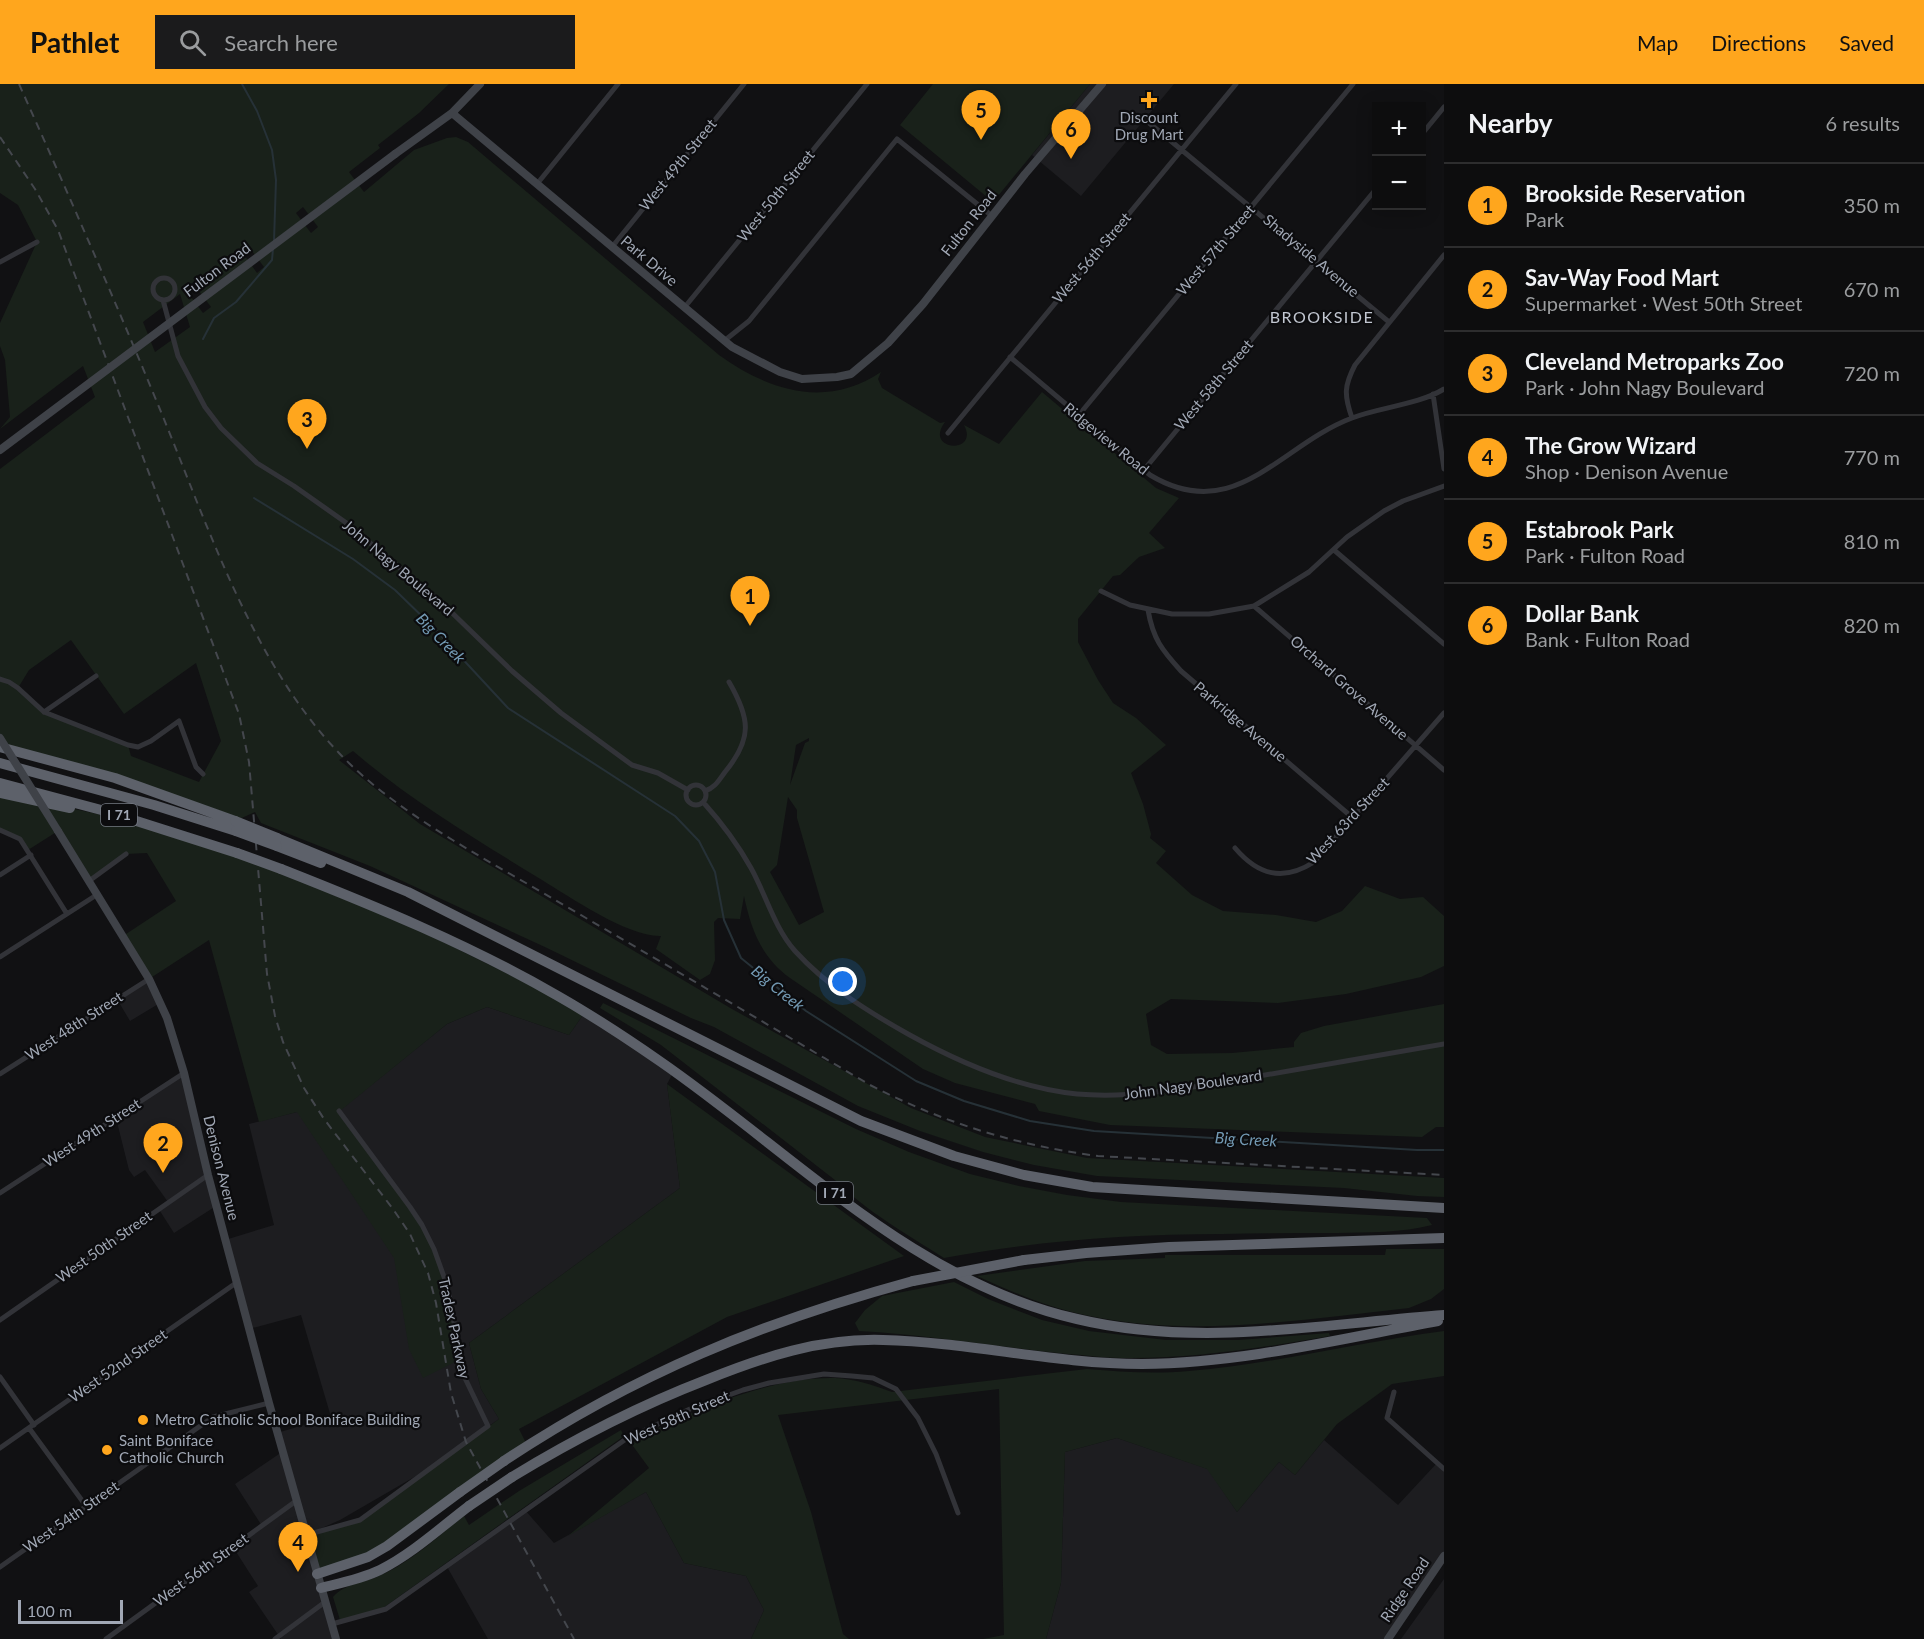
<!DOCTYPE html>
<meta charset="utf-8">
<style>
:root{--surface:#0d0d0e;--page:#1b1b1c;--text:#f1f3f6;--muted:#9a9c9e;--line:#2d2d2e;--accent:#ffa61d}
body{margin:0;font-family:Lato,sans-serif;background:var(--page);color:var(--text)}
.controls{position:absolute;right:18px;top:18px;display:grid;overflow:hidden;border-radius:0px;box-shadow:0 3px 15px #0003}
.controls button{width:54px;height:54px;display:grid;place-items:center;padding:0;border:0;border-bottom:2px solid var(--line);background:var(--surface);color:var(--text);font:30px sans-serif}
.scale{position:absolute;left:18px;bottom:15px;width:105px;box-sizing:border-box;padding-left:6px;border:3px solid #a1a8b5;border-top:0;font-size:16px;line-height:21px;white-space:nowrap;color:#a1a8b5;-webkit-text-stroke:4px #0c0c0e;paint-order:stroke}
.you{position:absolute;left:843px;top:898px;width:21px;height:21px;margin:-15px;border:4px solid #fff;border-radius:50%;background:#1a73e8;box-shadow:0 0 0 9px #1a73e833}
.badge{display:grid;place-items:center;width:39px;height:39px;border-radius:50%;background:var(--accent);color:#111;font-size:20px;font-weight:700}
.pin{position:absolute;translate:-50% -50px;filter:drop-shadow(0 2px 3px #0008)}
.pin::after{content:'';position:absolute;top:32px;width:21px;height:18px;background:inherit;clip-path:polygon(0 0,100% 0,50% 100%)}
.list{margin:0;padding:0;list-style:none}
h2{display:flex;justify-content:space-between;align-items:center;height:78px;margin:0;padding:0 24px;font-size:26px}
h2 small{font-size:20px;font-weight:400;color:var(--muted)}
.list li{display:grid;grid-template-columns:39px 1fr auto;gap:18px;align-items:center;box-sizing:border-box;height:84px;padding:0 24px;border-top:2px solid var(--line)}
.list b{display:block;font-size:22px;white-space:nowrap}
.list p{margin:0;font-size:20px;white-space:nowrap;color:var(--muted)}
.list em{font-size:20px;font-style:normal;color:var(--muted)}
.icon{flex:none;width:33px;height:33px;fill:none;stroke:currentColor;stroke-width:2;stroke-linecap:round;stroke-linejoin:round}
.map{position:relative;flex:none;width:1444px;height:1555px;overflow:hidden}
header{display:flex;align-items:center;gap:36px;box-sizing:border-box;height:84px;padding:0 30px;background:var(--accent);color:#111}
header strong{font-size:28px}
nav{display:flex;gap:33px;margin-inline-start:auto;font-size:21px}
.search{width:420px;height:54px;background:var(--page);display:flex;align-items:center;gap:15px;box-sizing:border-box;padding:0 21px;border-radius:0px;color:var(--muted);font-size:22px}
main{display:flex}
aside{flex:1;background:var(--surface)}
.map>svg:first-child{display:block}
.built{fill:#1d1d20}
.green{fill:#19211a;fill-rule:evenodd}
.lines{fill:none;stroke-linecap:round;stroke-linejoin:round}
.stream{stroke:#263137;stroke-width:2}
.street{stroke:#323338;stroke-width:5}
.secondary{stroke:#3f4248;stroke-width:8}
.highway{stroke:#5d616a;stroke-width:10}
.rail{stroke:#44474d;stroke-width:2;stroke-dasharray:8 6;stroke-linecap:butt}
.secondary-bridge{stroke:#3f4248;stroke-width:8}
.highway-bridge{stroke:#5d616a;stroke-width:10}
.poi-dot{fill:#ffa61d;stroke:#0c0c0e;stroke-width:2}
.labels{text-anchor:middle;stroke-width:4.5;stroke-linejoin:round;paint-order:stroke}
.shield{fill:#0c0c0e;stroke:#747983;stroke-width:1.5}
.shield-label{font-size:14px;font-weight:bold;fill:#a1a8b5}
.poi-label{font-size:15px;fill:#a1a8b5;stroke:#0c0c0e;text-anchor:start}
.street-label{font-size:15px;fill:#a1a8b5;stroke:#0c0c0e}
.neighbourhood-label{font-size:16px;letter-spacing:1.5px;fill:#c2c7d1;stroke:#0c0c0e}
.water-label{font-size:16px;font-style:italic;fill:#739ab4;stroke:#0c0c0e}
</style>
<header>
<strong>Pathlet</strong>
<div class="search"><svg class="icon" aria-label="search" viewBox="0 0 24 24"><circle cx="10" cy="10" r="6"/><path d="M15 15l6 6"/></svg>Search here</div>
<nav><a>Map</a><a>Directions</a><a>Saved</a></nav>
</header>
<main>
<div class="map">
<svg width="1444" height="1555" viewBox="0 0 1444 1555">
<rect width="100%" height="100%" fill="#111113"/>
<path class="built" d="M 1090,0 L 1174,0 L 1081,112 L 1032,71 Z
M 149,895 L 160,919 L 130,937 L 117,915 Z
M 487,923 L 569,951 L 585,928 L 674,987 L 667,1000 L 680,1104 L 469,1259 L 481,1305 L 499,1335 L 428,1385 L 340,1436 L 306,1451 L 336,1555 L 281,1555 L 249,1508 L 258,1502 L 233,1463 L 262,1442 L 235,1400 L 282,1368 L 277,1349 L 331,1333 L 301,1231 L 249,1245 L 225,1156 L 274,1141 L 249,1040 L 297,1028 L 339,1027 L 447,940 Z
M 184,989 L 216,1122 L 174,1149 L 158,1124 L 168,1118 L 145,1086 L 134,1093 L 129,1086 L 116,1034 Z
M 1117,1354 L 1208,1385 L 1237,1428 L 1279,1378 L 1295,1391 L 1324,1356 L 1398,1421 L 1437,1379 L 1444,1385 L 1444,1472 L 1388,1555 L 1046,1555 L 1061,1499 L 1065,1368 Z
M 646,1408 L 684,1479 L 746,1492 L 764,1526 L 751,1555 L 488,1555 L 446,1481 L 524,1425 L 554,1459 Z
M 1444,1495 L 1444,1555 L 1401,1555 Z"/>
<path class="green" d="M 0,0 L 449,0 L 419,29 L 378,61 L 380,64 L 349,88 L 364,108 L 414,66 L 447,54 L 456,53 L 468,58 L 719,271 C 769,307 826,325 881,288 L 878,295 L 882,304 L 940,339 L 945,338 C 923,367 980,371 964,341 L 999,360 L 1042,308 L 1156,404 L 1179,414 L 1149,449 L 1165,464 L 1139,473 L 1120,491 L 1113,492 L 1078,535 L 1078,558 L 1098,596 L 1113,619 L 1136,634 L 1166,661 L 1131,689 L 1143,720 L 1151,750 L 1150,754 L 1166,767 L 1156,779 L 1192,811 L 1223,827 L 1276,831 L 1316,838 L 1342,827 L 1365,802 L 1400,815 L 1423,813 L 1444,832 L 1444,882 L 1421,893 L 1346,910 L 1278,919 L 1171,915 L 1146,930 L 1151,961 L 1167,970 L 1232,969 L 1294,963 L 1294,958 L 1301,949 L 1324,942 L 1444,920 L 1444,1043 L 1436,1043 L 1422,1053 L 1110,1041 L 1039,1027 L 1035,1020 L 955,999 L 923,985 L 790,894 C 761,873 751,845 744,812 L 740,835 L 718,834 L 714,838 L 715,876 L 710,890 L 700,896 L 656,865 L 661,852 C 628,853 570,813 542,796 C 477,756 411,717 353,667 L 339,676 L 420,740 L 732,925 L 911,1024 L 985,1053 L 1087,1074 L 1444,1094 L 1444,1113 L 1417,1112 L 1344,1104 L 1097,1092 L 1034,1081 L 983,1068 L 920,1047 L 858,1022 L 714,943 L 691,934 L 547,864 L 370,782 L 261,739 L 255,728 L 235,737 L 0,659 L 0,385 L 95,313 L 83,282 L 0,345 L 10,333 L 5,276 L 0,262 L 0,239 L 37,158 L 18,121 L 0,109 ZM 303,123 L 318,143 L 311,149 L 296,129 ZM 249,163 L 264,183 L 257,189 L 242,168 ZM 196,203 L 211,223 L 203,229 L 188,209 ZM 180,210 L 190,243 L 155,268 L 143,238 ZM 71,556 L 124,630 L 196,579 L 221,657 L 199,698 L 131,672 L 128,661 L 44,628 L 18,604 L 29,586 ZM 809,654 L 809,657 L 805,659 L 790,701 L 796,661 ZM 788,713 L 797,726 L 797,734 L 824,828 L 799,841 L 770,788 L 777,781 Z
M 933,0 L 1090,0 L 993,118 L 900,41 Z
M 0,709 L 162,744 L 358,816 L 585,928 L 569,951 L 487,923 L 447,940 L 340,1027 L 422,1141 L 448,1204 L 459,1276 L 423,1294 L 409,1265 L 394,1174 L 297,1028 L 259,1038 L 209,856 L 149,895 L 123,852 L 176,817 L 147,769 L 126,770 L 89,797 L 58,747 L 28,766 L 20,755 L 0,746 Z
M 603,919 L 856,1045 L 909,1068 L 970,1090 L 1019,1102 L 1067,1111 L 1121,1118 L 1427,1134 L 1432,1141 C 1402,1149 1368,1148 1337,1149 C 1298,1149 1260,1149 1222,1150 C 1129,1150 1036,1157 944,1174 C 907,1150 867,1128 835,1096 L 661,961 L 600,924 Z
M 667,1000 L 904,1172 L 727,1233 L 519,1345 L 527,1361 L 387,1462 L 317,1490 L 306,1451 L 360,1436 L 499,1335 L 481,1305 L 469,1259 L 680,1104 Z
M 1386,1165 L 1444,1165 L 1444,1205 L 1431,1215 L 1409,1224 C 1296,1236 1183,1256 1072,1228 C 1039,1220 1008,1206 977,1192 L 1085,1177 L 1165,1174 L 1165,1171 L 1385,1171 Z
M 954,1198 L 988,1215 L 1042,1236 L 1089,1247 L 1166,1256 L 1238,1256 L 1329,1249 L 1330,1252 C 1261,1264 1192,1275 1122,1274 C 1104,1274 1086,1271 1068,1270 C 998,1263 929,1251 859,1247 L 855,1239 L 865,1226 L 882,1212 Z
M 1444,1247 L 1444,1292 L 1392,1300 L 1337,1340 L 1295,1391 L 1279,1378 L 1237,1428 L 1207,1385 L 1117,1354 L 1065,1368 L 1061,1499 L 1046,1555 L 983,1555 L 1004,1551 L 999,1305 L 778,1331 L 811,1428 L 843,1550 L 849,1555 L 751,1555 L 764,1526 L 746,1492 L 684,1479 L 646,1408 L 568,1452 L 649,1384 L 630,1358 C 688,1329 769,1292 835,1294 C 855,1295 873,1301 892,1308 L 1087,1285 C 1121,1288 1155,1290 1189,1287 C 1275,1280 1359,1258 1444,1247 Z
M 621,1346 L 624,1352 L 383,1524 L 340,1536 L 333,1513 C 344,1500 363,1499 379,1492 C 410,1479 437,1453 464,1432 L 469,1441 L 519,1407 Z"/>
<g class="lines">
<path class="stream" d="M 242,0 L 257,27 L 272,66 L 276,96 L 274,157
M 203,255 L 214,234 L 236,218 L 272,176 L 273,165
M 254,414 L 353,475 L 395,506 L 431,541 L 508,624 L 675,732 L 699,757 L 715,788 L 724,836 L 741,874 L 806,927 L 916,997 L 964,1017 L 1030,1037 L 1094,1047 L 1417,1066 L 1444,1066"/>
<path class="street" d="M 1148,38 L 1389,238
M 1422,50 L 1444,23
M 537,100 L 618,0
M 612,163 L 744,0
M 0,178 L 37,158
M153 205a11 11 0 1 1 22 0a11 11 0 1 1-22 0Z
M 163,216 L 178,272 L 205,323 L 221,344 L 257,379 L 294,402 L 345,438 L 444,521 L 512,587 L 561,629 L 632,681 L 658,689 L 688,706
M 684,224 L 867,0
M 724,257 L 749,237 L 897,55 L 992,132
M 1010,273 L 1150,391 C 1235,442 1280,361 1352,334 C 1380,323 1418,321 1444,305
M 1433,310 L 1444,385
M 1078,332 L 1353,0
M 1352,334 C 1344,311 1344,302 1355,281 L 1444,171
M 948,349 L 1236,0
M 1143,387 L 1376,105
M 1334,466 L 1444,560
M 1101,507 L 1130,521 L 1172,530 L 1209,530 L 1254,522 L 1309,488 L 1347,453 L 1384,427 L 1403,417 L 1444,402
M 1254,522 L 1444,686
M 1148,526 C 1153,555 1162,566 1181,587 L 1353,734
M 0,595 L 9,598 L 18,604 L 44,628 L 128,661 L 138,663 L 151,657 L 179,637 L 196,683 L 203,690
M 44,628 L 96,592
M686 711a10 10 0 1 1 20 0a10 10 0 1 1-20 0Z
M 705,707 C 715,704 719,696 725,688 C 753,654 750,634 729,598
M 703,718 C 721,738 737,759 751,784 C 766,811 774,843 795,867 C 827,902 867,927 908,950 C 960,979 1017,1004 1077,1010 C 1135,1015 1191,1003 1248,994 C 1313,983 1379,971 1444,960
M 0,746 L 20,755 L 67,830
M 1235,764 C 1258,791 1283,798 1314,778 L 1444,629
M 0,791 L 31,771
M 89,797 L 126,770
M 0,873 L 98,810
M 0,990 L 149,895
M 0,1109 L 184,989
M 0,1236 L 208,1091
M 0,1293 L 34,1341
M 1394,1308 L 1387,1334 L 1444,1385
M 29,1344 L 86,1422
M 0,1364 L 236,1199
M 306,1451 L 360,1436 L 488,1342 L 463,1290 L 448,1204 L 434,1165 L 422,1141 L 410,1123 L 339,1027
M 0,1483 L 213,1333 L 269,1319
M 332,1540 L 386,1525 L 626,1355 L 690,1325 L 743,1306 L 769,1299 L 824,1290 L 852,1292 L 873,1294 L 896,1305 L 918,1334 L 936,1370 L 958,1429
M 106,1555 L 296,1417
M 275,1555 L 325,1518"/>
<path class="secondary" d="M 452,29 L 732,263 L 780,288 L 802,295 L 837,293 L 851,290 L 888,259 L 923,220 L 1025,90 L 1102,0
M 395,70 L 452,29 L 480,0
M 58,747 L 149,895 L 167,934 L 184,989 L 208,1091 L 269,1319 L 336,1555
M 1388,1555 L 1444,1472"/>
<path class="highway" d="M 0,663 L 115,694 L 235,737
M 0,679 L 154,721 L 236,747
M 0,699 L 105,727 L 237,769
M 0,709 L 70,724
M 277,754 L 408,808 L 861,1037 L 954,1072 L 1024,1091 L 1092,1103 L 1444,1124
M 277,762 L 321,779
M 281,785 C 375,822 470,861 558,912 C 593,932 628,955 661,978 C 794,1070 914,1198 1077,1235 C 1198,1264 1322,1240 1444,1231
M 1024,1176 L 1086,1169 L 1169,1163 L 1444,1154
M 504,1377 C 635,1290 762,1238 913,1197
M 512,1393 C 576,1354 636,1323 706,1296 C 763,1273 820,1254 883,1256 C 969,1258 1055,1280 1142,1280 C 1242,1279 1340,1255 1438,1237
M 317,1490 L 368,1473 L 387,1462 L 460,1408
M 321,1504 C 341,1499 361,1495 380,1486 C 412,1470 440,1444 469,1422"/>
<path class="rail" d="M 19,0 C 67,107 114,214 159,323 C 207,439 251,577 339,669 C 397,730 483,773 555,816 C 660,877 765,939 870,1001 C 944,1039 1015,1061 1098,1072 L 1444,1091
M 0,53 L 35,105 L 58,146 L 239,630 L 249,678 L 267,890 L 275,932 L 283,958 L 304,1004 L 324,1035 L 393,1125 L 410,1150 L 428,1189 L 436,1219 L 451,1309 L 466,1358 L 574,1555"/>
<path class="secondary-bridge" d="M 0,366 L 395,70
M 0,654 L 58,747"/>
<path class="highway-bridge" d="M 235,737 L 277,754
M 236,747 L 277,762
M 237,769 L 281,785
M 913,1197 L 1024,1176
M 460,1408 L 504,1377
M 469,1422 L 512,1393"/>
</g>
<g class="poi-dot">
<path d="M1146 7h6v6h6v6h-6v6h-6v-6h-6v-6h6z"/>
<circle cx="143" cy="1336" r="6"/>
<circle cx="107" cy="1366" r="6"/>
</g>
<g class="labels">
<g class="shield">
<rect x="101" y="720" width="36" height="22" rx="4.5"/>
<rect x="817" y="1098" width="36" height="22" rx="4.5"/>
</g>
<g class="shield-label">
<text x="119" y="736">I 71</text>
<text x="835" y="1114">I 71</text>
</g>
<g class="poi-label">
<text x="1149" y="39" text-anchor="middle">Discount<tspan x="1149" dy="17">Drug Mart</tspan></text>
<text x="155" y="1341">Metro Catholic School Boniface Building</text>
<text x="119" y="1362">Saint Boniface<tspan x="119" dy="17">Catholic Church</tspan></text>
</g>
<g class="street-label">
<text transform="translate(678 81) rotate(-51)" y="5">West 49th Street</text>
<text transform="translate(776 112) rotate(-51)" y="5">West 50th Street</text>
<text transform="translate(969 139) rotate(-52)" y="5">Fulton Road</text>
<text transform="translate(1216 166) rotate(-50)" y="5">West 57th Street</text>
<text transform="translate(1311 172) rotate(40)" y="5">Shadyside Avenue</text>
<text transform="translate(1092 174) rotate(-50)" y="5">West 56th Street</text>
<text transform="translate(649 177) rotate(40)" y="5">Park Drive</text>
<text transform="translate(217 186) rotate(-37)" y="5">Fulton Road</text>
<text transform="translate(1214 301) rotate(-50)" y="5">West 58th Street</text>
<text transform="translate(1106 355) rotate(39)" y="5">Ridgeview Road</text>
<text transform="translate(398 484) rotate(40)" y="5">John Nagy Boulevard</text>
<text transform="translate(1349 604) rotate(41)" y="5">Orchard Grove Avenue</text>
<text transform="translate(1240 638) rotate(40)" y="5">Parkridge Avenue</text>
<text transform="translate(1348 737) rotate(-47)" y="5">West 63rd Street</text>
<text transform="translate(74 942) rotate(-33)" y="5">West 48th Street</text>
<text transform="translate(1193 1001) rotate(-8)" y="5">John Nagy Boulevard</text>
<text transform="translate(92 1049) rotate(-33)" y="5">West 49th Street</text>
<text transform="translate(221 1084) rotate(76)" y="5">Denison Avenue</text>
<text transform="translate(104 1163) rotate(-35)" y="5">West 50th Street</text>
<text transform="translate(454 1244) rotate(78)" y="5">Tradex Parkway</text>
<text transform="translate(118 1282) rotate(-35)" y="5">West 52nd Street</text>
<text transform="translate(677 1334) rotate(-24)" y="5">West 58th Street</text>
<text transform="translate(71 1433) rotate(-35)" y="5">West 54th Street</text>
<text transform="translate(201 1486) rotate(-36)" y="5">West 56th Street</text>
<text transform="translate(1405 1506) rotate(-56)" y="5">Ridge Road</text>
</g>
<g class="neighbourhood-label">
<text x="1322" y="239">BROOKSIDE</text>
</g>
<g class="water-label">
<text transform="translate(441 554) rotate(46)" y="6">Big Creek</text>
<text transform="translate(778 904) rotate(39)" y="6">Big Creek</text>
<text transform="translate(1246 1055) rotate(3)" y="6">Big Creek</text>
</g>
</g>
</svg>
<div class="controls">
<button>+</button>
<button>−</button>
</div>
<div class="scale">100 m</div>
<div class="you"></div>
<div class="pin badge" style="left:750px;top:542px">1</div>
<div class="pin badge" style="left:163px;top:1089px">2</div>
<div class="pin badge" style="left:307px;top:365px">3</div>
<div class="pin badge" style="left:298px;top:1488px">4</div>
<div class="pin badge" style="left:981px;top:56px">5</div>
<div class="pin badge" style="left:1071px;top:75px">6</div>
</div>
<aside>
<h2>Nearby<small>6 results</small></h2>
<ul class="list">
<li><span class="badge">1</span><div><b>Brookside Reservation</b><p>Park</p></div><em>350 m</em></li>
<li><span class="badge">2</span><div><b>Sav-Way Food Mart</b><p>Supermarket · West 50th Street</p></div><em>670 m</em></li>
<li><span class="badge">3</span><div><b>Cleveland Metroparks Zoo</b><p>Park · John Nagy Boulevard</p></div><em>720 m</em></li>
<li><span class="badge">4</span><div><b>The Grow Wizard</b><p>Shop · Denison Avenue</p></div><em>770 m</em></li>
<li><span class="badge">5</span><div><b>Estabrook Park</b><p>Park · Fulton Road</p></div><em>810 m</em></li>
<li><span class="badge">6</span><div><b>Dollar Bank</b><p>Bank · Fulton Road</p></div><em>820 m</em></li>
</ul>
</aside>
</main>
